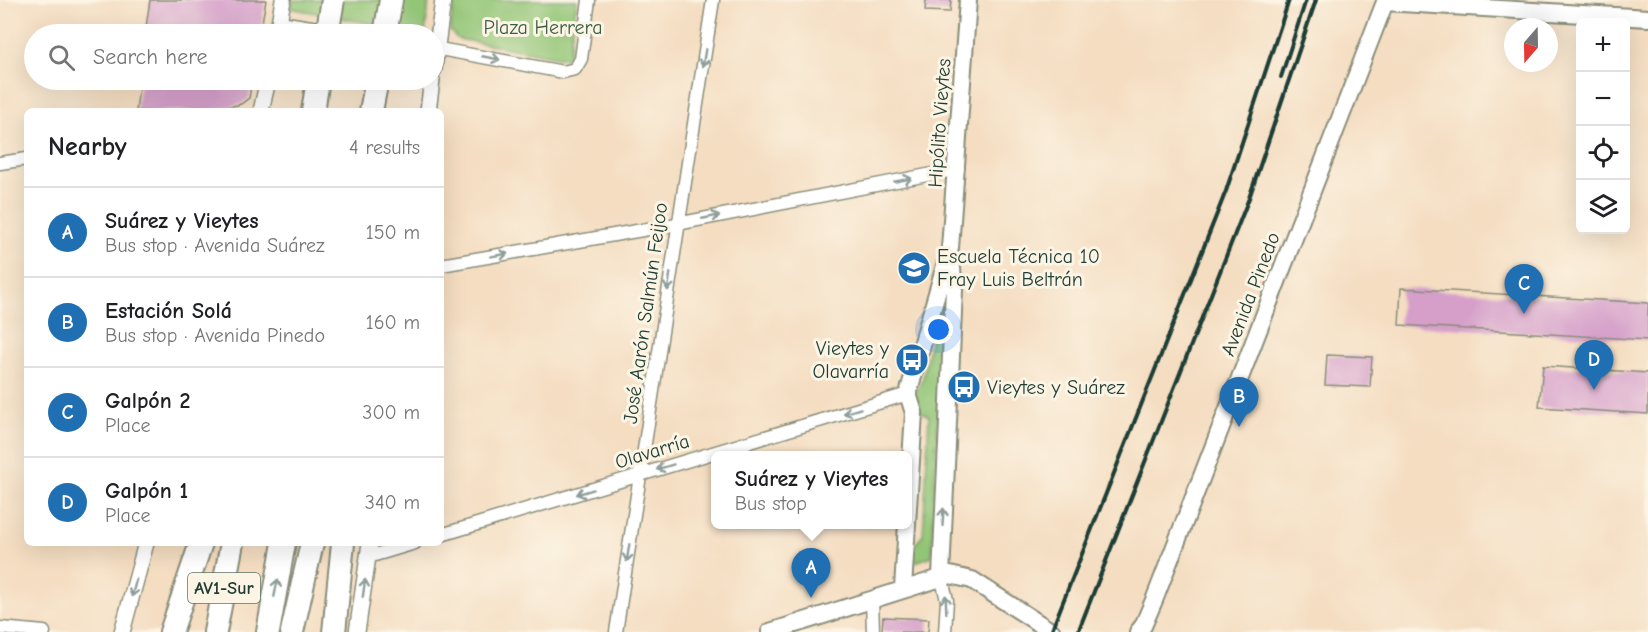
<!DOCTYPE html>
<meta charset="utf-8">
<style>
:root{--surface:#fff;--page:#f2f2f2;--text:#202124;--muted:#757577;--line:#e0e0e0;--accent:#1f6fb2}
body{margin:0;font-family:"Comic Neue",sans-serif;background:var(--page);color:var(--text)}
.controls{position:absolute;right:18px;top:18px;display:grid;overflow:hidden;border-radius:9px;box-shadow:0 6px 24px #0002}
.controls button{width:54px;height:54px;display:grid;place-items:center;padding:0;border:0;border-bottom:2px solid var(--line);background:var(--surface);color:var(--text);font:30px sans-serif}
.compass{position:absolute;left:1504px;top:18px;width:54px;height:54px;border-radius:50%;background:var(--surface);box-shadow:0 6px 24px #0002;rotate:200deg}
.you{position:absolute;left:939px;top:330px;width:21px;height:21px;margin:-15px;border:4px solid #fff;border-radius:50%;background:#1a73e8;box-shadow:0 0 0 9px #1a73e833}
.badge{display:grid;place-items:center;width:39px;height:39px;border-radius:50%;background:var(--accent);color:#fff;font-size:20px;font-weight:700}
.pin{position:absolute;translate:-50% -50px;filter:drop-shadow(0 2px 3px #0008)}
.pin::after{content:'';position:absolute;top:32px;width:21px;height:18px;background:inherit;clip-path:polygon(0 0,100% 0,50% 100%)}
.popup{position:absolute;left:711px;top:451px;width:201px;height:78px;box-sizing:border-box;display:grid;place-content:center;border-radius:9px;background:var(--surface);filter:drop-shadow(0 2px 4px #0005);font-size:20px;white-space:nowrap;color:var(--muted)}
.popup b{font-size:22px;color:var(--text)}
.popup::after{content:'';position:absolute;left:50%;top:100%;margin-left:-12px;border:12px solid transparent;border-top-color:var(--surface)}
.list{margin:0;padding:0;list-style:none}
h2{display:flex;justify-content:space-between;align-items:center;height:78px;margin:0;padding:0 24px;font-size:26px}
h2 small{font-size:20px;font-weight:400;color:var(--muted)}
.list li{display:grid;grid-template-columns:39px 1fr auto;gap:18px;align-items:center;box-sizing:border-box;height:90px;padding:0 24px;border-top:2px solid var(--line)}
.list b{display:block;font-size:22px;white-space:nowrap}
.list p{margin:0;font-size:20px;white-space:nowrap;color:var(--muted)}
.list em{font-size:20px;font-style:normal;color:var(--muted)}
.icon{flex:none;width:33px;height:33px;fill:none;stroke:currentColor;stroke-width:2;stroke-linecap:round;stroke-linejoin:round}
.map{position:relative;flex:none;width:1648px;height:632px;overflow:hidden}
.search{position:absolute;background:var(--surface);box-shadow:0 6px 24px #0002;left:24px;top:24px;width:420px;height:66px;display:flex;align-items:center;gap:15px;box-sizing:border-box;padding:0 21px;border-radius:33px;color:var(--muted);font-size:22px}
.panel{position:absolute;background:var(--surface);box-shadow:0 6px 24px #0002;left:24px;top:108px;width:420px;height:438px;border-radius:9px}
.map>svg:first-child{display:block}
.green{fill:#92c576;stroke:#588155;stroke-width:1.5}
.building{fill:#d59fca}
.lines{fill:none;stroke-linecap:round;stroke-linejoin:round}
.minor-casing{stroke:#8a8d7a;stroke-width:15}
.tertiary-casing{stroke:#8a8d7a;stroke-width:18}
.secondary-casing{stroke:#8a8d7a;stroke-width:20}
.motorway-casing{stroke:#8a8d7a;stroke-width:26}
.minor{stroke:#fff;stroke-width:12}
.tertiary{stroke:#fff;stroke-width:15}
.secondary{stroke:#fff;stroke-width:16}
.motorway{stroke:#fff;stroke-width:22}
.rail{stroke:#1f3d34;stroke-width:4}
.motorway-bridge-casing{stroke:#8a8d7a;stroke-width:26;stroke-linecap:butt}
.motorway-bridge{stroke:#fff;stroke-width:22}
.oneway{stroke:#8f9e9a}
.labels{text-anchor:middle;stroke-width:6;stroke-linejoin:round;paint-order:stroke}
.shield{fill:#fcf5e5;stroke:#617469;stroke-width:1.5}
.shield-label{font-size:18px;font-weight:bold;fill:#1f3d34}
.park-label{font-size:20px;fill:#3c5f44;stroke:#fcf5e5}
.street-label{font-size:20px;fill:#1f3d34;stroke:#fcf5e5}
.poi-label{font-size:20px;fill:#1f3d34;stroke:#fcf5e5;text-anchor:start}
</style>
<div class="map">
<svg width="1648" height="632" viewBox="0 0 1648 632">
<rect width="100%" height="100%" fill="#fcf5e5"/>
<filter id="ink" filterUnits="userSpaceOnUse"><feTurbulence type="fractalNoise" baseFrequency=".0167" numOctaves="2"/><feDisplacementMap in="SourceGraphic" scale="12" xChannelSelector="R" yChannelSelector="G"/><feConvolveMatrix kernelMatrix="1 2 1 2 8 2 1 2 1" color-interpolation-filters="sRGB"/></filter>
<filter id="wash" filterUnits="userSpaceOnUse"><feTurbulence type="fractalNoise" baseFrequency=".008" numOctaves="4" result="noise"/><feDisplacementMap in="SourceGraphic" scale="24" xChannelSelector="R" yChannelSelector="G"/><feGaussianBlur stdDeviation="1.35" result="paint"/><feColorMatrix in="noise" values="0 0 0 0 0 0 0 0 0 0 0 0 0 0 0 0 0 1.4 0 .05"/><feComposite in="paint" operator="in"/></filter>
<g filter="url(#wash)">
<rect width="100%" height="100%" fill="#f4ddc1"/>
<path class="green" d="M 293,0 L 429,0 L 425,34 L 295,9 L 291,8 Z
M 454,0 L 577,0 L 568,59 L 458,39 L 450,31 Z
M 942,310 L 932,556 L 913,563 L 912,548 L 923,535 L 929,416 L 921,412 L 915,394 L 923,378 L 936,311 Z"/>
<g id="blocks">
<path class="building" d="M 150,0 L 266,0 L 260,34 L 145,34 Z
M 926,0 L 951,0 L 950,12 L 925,11 Z
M 140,80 L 252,80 L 249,98 L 241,104 L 210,111 L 136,111 Z
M 1401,288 L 1648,303 L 1648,340 L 1399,325 Z
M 1327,355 L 1372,357 L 1370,387 L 1325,385 Z
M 1543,366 L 1648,373 L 1648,414 L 1539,407 Z
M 883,617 L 929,619 L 928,632 L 882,632 Z"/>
</g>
</g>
<g filter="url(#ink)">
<use href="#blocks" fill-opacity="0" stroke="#8a8d7a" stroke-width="1.5"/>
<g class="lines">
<g class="minor-casing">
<path id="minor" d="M 280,22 L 355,34
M 434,48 L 563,72 L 575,69 L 581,59 L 589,0
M 0,163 L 27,159
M 441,265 L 677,224 L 958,169
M 441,535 L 908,394
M 368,557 L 415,543
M 941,576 L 947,600 L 945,632
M 872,598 L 873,632
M 0,628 L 44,632
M 616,632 L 713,0"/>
</g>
<g class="tertiary-casing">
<path id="tertiary" d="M 277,34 L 283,0
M 434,69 L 443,0
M 261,111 L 268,80
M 428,111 L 432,80
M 122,632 L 146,543
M 357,632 L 370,543"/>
</g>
<g class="secondary-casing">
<path id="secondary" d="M 907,523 L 914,413 L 908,394 L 950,248 L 968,0
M 941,576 L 954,290 L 951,258
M 903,588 L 907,524
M 770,632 L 950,575 L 972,580 L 1052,632
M 1138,632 L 1143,626 L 1155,598 L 1385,2 L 1648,18"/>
</g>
<g class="motorway-casing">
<path id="motorway" d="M 385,34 L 391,0
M 313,111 L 318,80
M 371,111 L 377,80
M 171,632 L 201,543
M 215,632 L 232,543
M 268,632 L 284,543
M 292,632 L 312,543
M 334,632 L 343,543"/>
</g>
<use href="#minor" class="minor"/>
<use href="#tertiary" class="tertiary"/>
<use href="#secondary" class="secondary"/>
<use href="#motorway" class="motorway"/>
<path class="rail" d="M 1281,77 L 1306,0
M 1051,632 L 1226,191 L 1289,0
M 1078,632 L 1249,198 L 1316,0"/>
<g class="motorway-bridge-casing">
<path id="motorway-bridge" d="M 327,34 L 333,0"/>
</g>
<use href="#motorway-bridge" class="motorway-bridge"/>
</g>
<defs><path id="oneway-shaft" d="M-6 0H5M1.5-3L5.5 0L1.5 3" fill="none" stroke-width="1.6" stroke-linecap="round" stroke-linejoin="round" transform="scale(1.5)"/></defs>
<g class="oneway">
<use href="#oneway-shaft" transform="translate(491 58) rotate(11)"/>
<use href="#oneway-shaft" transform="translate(704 58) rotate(99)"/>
<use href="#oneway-shaft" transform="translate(903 180) rotate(-11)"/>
<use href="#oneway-shaft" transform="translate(711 217) rotate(-11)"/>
<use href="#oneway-shaft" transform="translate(499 255) rotate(-10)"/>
<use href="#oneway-shaft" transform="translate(669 282) rotate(98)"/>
<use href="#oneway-shaft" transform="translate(852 411) rotate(163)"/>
<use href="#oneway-shaft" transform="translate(665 467) rotate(163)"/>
<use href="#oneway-shaft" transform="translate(585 492) rotate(163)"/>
<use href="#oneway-shaft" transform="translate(943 517) rotate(-87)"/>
<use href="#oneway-shaft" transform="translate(628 553) rotate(99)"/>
<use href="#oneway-shaft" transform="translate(134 588) rotate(105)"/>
<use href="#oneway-shaft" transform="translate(276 588) rotate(-79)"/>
<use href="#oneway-shaft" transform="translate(364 588) rotate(-82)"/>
<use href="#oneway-shaft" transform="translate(946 604) rotate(-92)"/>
</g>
</g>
<defs>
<g id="school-disc" transform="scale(1.725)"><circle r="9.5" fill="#1f6fb2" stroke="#fcf5e5"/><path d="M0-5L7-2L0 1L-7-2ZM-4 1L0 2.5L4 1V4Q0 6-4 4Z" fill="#fff"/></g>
<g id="bus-disc" transform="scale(1.725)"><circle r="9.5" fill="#1f6fb2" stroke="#fcf5e5"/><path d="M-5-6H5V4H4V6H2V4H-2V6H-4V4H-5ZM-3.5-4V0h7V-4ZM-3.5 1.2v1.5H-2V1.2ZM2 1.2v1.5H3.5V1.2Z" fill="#fff"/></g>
</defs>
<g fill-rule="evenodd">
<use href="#school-disc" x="914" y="268"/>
<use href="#bus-disc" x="912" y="360"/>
<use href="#bus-disc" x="964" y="387"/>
</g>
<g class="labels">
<rect class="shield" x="188" y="573" width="72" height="30" rx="4.5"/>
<g class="shield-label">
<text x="224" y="594">AV1-Sur</text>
</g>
<g class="park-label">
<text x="543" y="34">Plaza Herrera</text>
</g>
<g class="street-label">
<text transform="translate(939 123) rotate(-86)" y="7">Hipólito Vieytes</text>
<text transform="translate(1250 294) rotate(-69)" y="7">Avenida Pinedo</text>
<text transform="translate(645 313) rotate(-82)" y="7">José Aarón Salmún Feijoo</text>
<text transform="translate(652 451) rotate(-17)" y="7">Olavarría</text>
</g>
<g class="poi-label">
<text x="937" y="263">Escuela Técnica 10<tspan x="937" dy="23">Fray Luis Beltrán</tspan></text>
<text x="889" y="355" text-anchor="end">Vieytes y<tspan x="889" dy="23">Olavarría</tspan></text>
<text x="987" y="394">Vieytes y Suárez</text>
</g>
</g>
</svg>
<div class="controls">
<button>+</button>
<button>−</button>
<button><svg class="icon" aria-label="locate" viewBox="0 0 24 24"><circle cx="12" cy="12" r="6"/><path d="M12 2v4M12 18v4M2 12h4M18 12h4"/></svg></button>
<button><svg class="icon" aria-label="layers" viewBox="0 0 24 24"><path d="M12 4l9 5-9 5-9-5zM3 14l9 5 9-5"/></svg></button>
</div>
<svg class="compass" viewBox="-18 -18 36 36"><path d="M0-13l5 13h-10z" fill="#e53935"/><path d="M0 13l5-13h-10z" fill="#757577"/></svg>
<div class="you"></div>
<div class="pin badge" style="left:811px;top:598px">A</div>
<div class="popup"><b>Suárez y Vieytes</b>Bus stop</div>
<div class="pin badge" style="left:1239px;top:427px">B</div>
<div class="pin badge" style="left:1524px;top:314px">C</div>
<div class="pin badge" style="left:1594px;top:390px">D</div>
<div class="search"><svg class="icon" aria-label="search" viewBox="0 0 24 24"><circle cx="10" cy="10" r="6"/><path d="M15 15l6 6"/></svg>Search here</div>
<section class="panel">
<h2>Nearby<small>4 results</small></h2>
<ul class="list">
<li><span class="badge">A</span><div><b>Suárez y Vieytes</b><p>Bus stop · Avenida Suárez</p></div><em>150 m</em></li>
<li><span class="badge">B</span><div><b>Estación Solá</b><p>Bus stop · Avenida Pinedo</p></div><em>160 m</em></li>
<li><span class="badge">C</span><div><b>Galpón 2</b><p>Place</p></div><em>300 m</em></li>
<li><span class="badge">D</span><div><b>Galpón 1</b><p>Place</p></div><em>340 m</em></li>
</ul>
</section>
</div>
